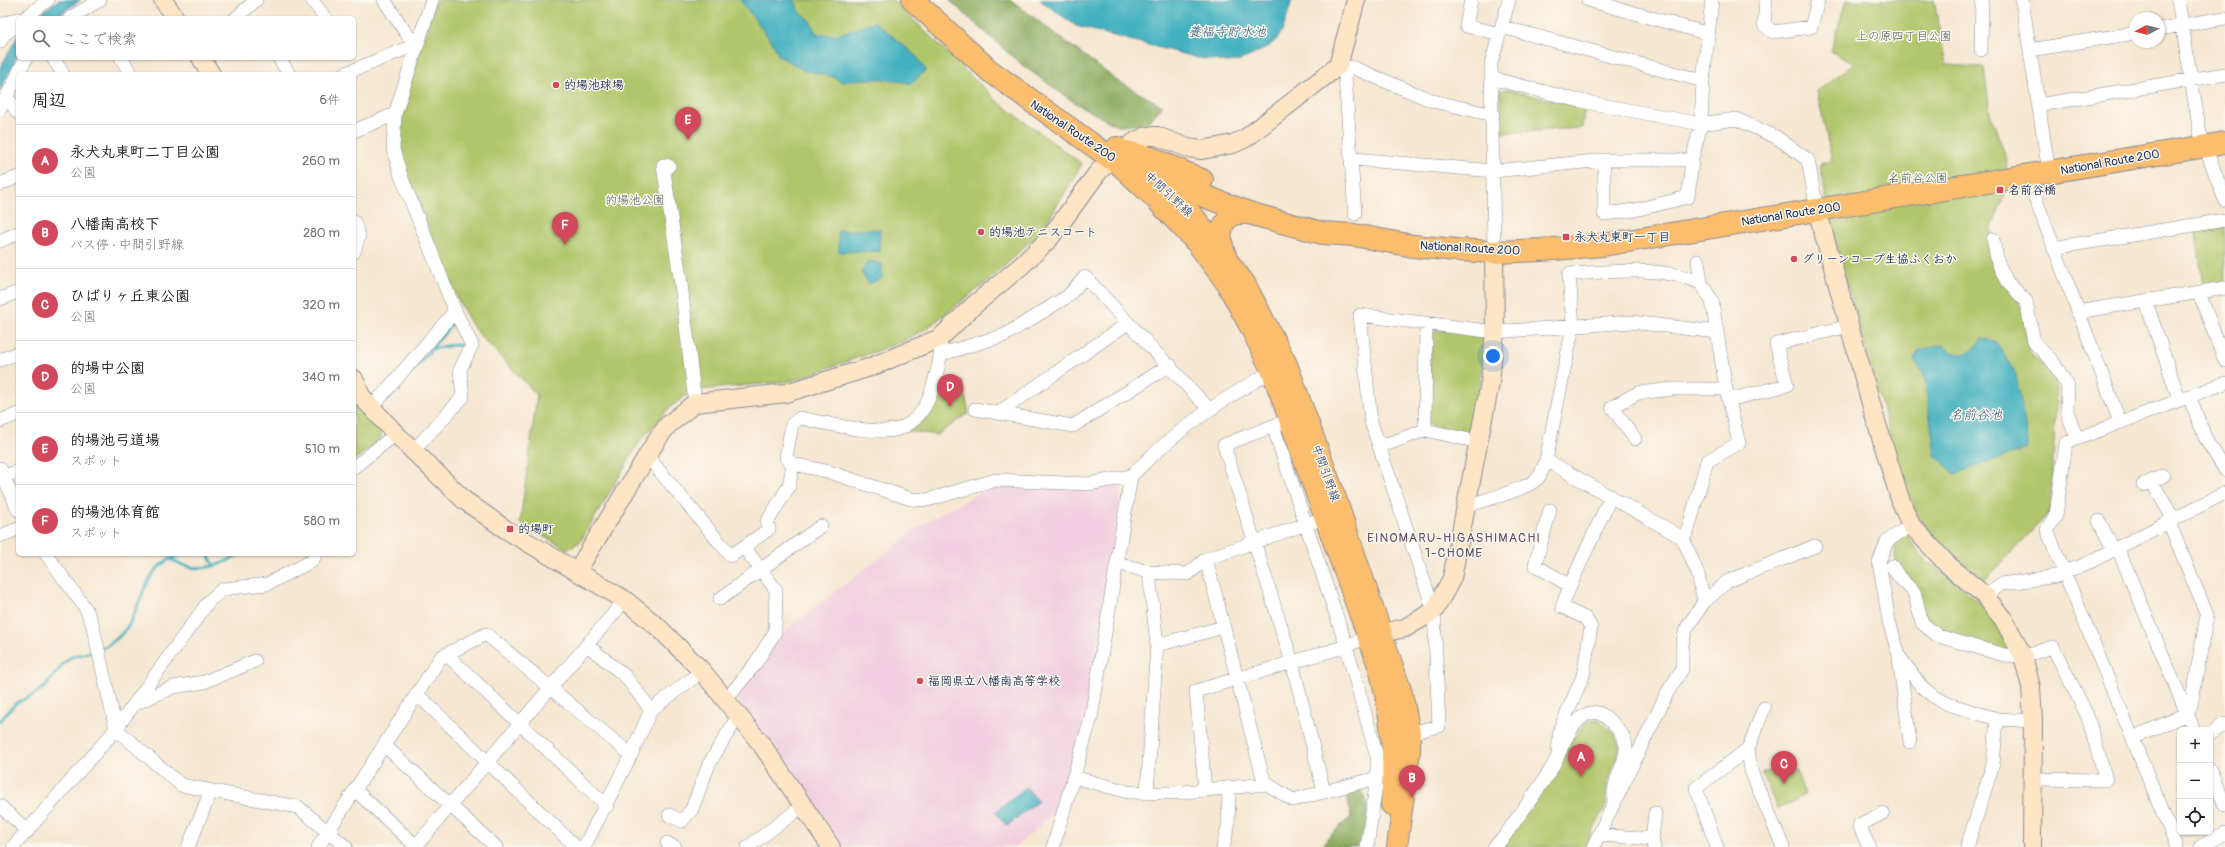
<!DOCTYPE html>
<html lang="ja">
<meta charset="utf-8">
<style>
:root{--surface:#fff;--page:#f6f6f6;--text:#202124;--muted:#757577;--line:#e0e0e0;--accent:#d1495b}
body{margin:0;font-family:Pangolin,"Klee One",sans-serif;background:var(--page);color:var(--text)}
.controls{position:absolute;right:12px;bottom:12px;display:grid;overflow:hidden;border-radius:6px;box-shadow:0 1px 3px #0004}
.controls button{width:36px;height:36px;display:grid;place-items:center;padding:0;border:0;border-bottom:1px solid var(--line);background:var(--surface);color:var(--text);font:20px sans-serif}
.compass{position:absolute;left:2129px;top:12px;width:36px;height:36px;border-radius:50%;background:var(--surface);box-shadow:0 1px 3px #0004;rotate:263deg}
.you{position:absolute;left:1493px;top:356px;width:14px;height:14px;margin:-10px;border:3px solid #fff;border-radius:50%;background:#1a73e8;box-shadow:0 0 0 6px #1a73e833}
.badge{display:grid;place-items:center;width:26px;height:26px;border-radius:50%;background:var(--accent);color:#fff;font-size:13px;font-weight:700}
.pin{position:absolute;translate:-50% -33px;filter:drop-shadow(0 1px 2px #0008)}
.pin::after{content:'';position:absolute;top:21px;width:14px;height:12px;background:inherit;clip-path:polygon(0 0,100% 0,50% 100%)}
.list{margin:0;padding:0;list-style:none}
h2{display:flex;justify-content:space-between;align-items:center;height:52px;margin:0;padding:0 16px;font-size:17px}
h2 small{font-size:13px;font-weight:400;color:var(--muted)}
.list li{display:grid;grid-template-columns:26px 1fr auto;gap:12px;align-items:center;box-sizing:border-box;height:72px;padding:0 16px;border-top:1px solid var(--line)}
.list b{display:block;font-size:15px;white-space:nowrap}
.list p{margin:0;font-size:13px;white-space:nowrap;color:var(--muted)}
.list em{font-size:13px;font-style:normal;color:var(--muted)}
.icon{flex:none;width:22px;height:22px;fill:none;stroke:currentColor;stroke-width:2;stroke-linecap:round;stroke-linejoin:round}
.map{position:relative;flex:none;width:2225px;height:847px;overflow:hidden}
.search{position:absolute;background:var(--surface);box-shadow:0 1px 3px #0004;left:16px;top:16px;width:340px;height:44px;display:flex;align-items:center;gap:10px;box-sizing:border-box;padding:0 14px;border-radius:6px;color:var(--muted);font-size:15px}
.panel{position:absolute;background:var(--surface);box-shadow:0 1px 3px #0004;left:16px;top:72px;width:340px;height:484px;border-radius:6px}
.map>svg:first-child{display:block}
.built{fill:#f2cfe0}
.green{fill:#b0c66b;stroke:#667a64}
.forest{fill:#8cab5f;stroke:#546d5e}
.water{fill:#43b1c0;stroke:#2f708f}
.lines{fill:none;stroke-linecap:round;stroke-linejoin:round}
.stream{stroke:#43b1c0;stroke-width:3}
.street-casing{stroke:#888b98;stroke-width:14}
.secondary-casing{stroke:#888b98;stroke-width:20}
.primary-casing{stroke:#888b98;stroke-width:22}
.highway-casing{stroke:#888b98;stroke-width:24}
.street{stroke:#fff;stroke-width:13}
.secondary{stroke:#fde5c5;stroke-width:18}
.primary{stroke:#fbbd6e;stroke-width:20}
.highway{stroke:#fbbd6e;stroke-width:22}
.poi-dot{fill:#d1495b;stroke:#fbf7ec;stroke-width:1.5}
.labels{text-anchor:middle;stroke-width:3;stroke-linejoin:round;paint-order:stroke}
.park-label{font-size:12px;fill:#485c62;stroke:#fbf7ec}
.poi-label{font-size:12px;font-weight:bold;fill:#1b2f5e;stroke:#fbf7ec;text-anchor:start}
.street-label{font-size:12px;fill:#1b2f5e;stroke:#fbf7ec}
.water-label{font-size:13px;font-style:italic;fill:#295c80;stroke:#fbf7ec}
.neighbourhood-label{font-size:13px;letter-spacing:1px;fill:#5e5370;stroke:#fbf7ec}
</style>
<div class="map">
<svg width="2225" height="847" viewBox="0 0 2225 847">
<rect width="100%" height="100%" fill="#fbf7ec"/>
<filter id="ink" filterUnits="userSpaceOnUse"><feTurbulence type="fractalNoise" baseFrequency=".025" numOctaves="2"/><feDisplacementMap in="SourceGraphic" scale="8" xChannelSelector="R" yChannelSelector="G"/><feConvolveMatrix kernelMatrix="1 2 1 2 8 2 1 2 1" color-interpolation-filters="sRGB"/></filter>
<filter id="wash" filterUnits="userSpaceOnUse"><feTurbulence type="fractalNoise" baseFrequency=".012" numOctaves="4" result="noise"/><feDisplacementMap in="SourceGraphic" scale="16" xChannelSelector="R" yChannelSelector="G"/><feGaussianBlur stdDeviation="0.9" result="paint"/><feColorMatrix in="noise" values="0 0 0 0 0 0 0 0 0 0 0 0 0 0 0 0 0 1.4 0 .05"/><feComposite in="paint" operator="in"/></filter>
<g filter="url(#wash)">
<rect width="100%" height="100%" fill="#f6e7d1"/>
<path class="built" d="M 1120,484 L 1121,491 L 1086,717 L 1059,808 L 1016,847 L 843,847 L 794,771 L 735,697 L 774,639 L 929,520 L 992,486 Z"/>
<path class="green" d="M 436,0 L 893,0 L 997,101 L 1082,164 L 1042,230 L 992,278 L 927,328 L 902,342 L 792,381 L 699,390 L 684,397 L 669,408 L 639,443 L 580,542 L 567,549 L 520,523 L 537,395 L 475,330 L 457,298 L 407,176 L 398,144 L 398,116 Z
M 1846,0 L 1934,0 L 1946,65 L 1984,67 L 1990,113 L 2007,160 L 2004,198 L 1991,230 L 1994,263 L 2020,302 L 2030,353 L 2049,370 L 2057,389 L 2050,512 L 1984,581 L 1937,539 L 1917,517 L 1902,478 L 1831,227 L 1820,164 L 1832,161 L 1817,91 L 1854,64 L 1831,51 Z
M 1504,89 L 1585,108 L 1582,128 L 1502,133 L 1500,92 Z
M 2225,226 L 2225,283 L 2203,287 L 2196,231 Z
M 1435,330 L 1483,335 L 1487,341 L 1473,431 L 1469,433 L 1432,426 L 1428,422 L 1432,334 Z
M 962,380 L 969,413 L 937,435 L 907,431 L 930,414 L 938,386 Z
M 354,405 L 359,408 L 382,431 L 380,440 L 354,460 Z
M 1905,533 L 1923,557 L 1980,602 L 1994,617 L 2009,646 L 2006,651 L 1942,632 L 1928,622 L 1898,567 L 1895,560 L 1895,539 Z
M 1599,719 L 1615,735 L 1620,747 L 1607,787 L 1606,805 L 1584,847 L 1503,847 L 1578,731 L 1587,722 Z
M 1796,770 L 1805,795 L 1777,809 L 1762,772 Z"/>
<path class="forest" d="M 949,0 L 1011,0 L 1119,82 L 1163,106 L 1145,125 L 1117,126 L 1075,103 L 1022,65 Z
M 1356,791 L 1362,791 C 1373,805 1365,831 1362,847 L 1322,847 L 1328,837 L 1351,817 L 1347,796 Z"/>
<path class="water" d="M 58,0 L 81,0 L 54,18 L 35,18 Z
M 740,0 L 795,0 L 798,10 L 810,21 L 816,33 C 836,39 856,29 874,21 L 917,57 L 926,70 L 912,84 C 889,77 865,78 842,82 L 833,77 L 803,70 L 779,56 L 772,42 Z
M 1040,0 L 1292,0 L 1283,29 L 1278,38 L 1268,47 L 1253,55 L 1238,61 L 1226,62 L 1198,58 L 1076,26 Z
M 18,35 L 18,55 L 0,91 L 0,68 Z
M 880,229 L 879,251 L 839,252 L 838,231 Z
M 868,261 L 882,264 L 882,278 L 869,284 L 861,272 Z
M 1983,338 L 1997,343 L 2016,375 L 2028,442 L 2026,449 L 1955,474 L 1935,455 L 1924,375 L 1914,360 L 1919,350 L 1943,345 C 1963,361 1968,354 1983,338 Z
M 1026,787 L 1038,801 L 1007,826 L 995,812 Z"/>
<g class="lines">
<path class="stream" d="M 431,349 L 453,345 L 467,346
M 387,401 L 452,324
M 208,554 L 214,566
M 169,559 C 174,560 178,563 183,565 C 202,572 223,565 239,554
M 102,648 C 151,626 129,568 183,554
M 0,721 L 16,703 L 31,696 L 45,687 L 64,663 L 71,657 L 95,651"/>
</g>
</g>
<g filter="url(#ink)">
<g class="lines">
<g class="street-casing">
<path id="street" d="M 312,0 L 325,18
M 1471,0 L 1466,26 L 1500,34
M 1588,0 L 1709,34
M 1766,0 L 1764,25 L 1773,32 L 1811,27 L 1818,0
M 2022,0 L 2049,172
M 2178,0 L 2200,133 L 2225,200
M 25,18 L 48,0
M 70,18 L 100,0
M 236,18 L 256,0
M 0,25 L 18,19
M 1502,27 L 1703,81
M 2159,29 L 2225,18
M 0,42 L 3,36 L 18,24
M 1981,50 L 1982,0
M 2030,50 L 2135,33
M 53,58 L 63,74
M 121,58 L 131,74
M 279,58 L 289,74
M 1338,66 L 1354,68 L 1433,101 L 1493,115
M 1338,66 L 1345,76 L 1355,214
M 18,74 L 26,58
M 344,74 L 405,49 L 417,45 L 406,33 L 384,0
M 1491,78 L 1576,100 L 1701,124 L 1736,119 L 1776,137 L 1808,160 L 1817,210
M 7,97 L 18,113
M 2039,105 L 2225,74
M 0,109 L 18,75
M 354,131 L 395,114
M 1353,159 L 1494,171 L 1604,160 L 1692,160 L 1701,124 L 1703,81 L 1712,0
M 1604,160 L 1604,214 L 1635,210 L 1688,197 L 1692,160
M 669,166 L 663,165 L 681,284 L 695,403
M 2027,176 L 2120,422
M 0,184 L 18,177
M 354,222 L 359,236 L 354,252
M 1993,239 L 1998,263 L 2007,282 L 2026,301 L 2034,342 L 2053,362 L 2068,386 L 2067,411 L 2077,439
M 0,241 L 18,233
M 2053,248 L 2225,220
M 1494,252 L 1491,64 L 1509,0
M 2199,293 L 2225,361
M 0,299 L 18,292
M 2146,302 L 2179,399
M 2077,312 L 2225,288
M 940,338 C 942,357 938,368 933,386 C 928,405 917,423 898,429 C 877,436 822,422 800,418 L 792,424 L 786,458 L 793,464 L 826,471 L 911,499 L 927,500 L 996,480 L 1089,484 L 1131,476
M 942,354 L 1005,335 L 1068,296 L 1085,277 L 1209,409
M 0,360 L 18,353
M 2189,396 L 2205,437 L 2225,470
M 1729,400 L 1787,385 L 1776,344 L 1849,326
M 372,407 L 455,311 L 401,176 L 393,149 L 395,114 L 432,0
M 975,409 L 1073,426 L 1170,365
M 998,413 L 1128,323
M 0,421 L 18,414
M 1281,423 L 1224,445 L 1292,662 L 1324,792
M 1273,426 L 1346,645 L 1377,757 L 1377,778 L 1367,847
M 1425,430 L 1426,323
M 1635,439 L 1612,407 L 1638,393 L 1673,389 L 1726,389
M 1379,447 L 1425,430 L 1479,442
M 414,450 L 463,397 L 460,370 L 472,345 L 455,311
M 647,456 L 731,556 L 769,529 L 767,522 L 789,486 L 793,464
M 1546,460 L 1683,538
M 354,467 L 396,434
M 0,468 L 18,510
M 4,477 L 18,471
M 2152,482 L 2174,520
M 2143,485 L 2163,476
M 1467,506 C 1483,500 1526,490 1537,479 C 1542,474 1544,466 1546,460 L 1573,326 L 1569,274 C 1612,272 1660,265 1701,283
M 1550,510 L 1535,565 L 1570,586
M 2099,521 L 2114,551
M 1911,525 L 1887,541 L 1879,562 L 1889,621 L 1899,656 L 1921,686 L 1933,696 L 1948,704 L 1997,719 L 2033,721
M 0,536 L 18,529
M 2118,549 L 2194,730
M 46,554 L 86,609 L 92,623 L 116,729 L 139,749 L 181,785 L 298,807 L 346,847
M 1206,559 L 1262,774 L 1267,784
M 1117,563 L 1149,572 L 1188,574 L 1206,559 L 1315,521
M 1892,566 L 1899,577 L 1914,592 L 1922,623 L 1938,636 L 2004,655 L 2023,656 L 2053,647 L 2087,715 L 2106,780 L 2033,779
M 1985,596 L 2001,584 L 2057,576 L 2064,571 L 2082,566 L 2225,493
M 720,599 L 821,526
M 1704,602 L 1728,581 L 1815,546
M 587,645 L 625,676 L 651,710
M 1157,645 L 1224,627
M 447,655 L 607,806
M 1899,658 L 1910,742
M 418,695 L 576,847
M 724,699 L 730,695 L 755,664 L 775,632 L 776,590 L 744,547
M 137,703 L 173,687 L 204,682 L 255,661
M 1764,708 L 1748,749 L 1751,771 L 1783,847
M 1410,733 L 1439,726 L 1434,611 L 1371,422 L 1360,315 L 1495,332 L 1631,322 L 1717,332
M 2210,734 L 2225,724
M 2133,738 L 2187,714 L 2191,706 L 2207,615 L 2169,522
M 384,745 L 496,847
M 1558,755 L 1560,729 L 1583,676 L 1591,627 L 1585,618 L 1562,607 L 1570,586 L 1611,496
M 2210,770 L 2225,805
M 1074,777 L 1128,792 L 1174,793 L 1267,784 L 1293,800 L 1377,778
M 355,790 L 416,846
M 1205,790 L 1196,691 L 1340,648 L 1374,635
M 1147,793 L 1157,645 L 1149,572
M 0,806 L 28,831
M 669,815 L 682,821 L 692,809 L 709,764 L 738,716
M 1600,835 L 1652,839
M 667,843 L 675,847
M 13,847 L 116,729 L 209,601 L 223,589 L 267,584 L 312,561 L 316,554
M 188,847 L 211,791
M 318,847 L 441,657 L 486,634 L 631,755
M 415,847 L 625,600
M 584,847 L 631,755 L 651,710 L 702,671
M 748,847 L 804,805
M 1053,847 L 1091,718 L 1131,476 C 1177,429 1221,400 1278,368
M 1223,847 L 1228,827 L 1229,789
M 1494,847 L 1504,837 C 1520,813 1540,789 1554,764 C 1563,747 1568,726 1585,715 C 1595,710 1602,713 1609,720 C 1617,727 1626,737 1626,748 C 1626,766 1612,779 1614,801
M 1593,847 L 1667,693 L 1682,669 L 1682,645 L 1686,629 L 1704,602 L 1698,574 L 1683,538 L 1688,530 L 1707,461 L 1739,443 L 1726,389 L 1712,301 L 1701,283 L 1698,261
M 1654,847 L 1652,839 L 1655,813
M 1717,847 L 1696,788 L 1748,749
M 1869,847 L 1859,825 L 1883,813
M 1967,847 L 1993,764 L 1997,719
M 2177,847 L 2047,530 L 2056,516 L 2066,443 L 2225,383
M 2200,847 L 2225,833"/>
</g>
<g class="secondary-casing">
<path id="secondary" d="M 163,0 L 175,18
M 201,58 L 211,74
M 1817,210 L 1875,418 L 1901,502 L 1911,525 L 1946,563 L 1985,596 L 2004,620 L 2023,656 L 2031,687 L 2033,721 L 2032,847
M 354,379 L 361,396 L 396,434 L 464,500 L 505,529 L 625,600 L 659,628 L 702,671 L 762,745 L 831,847
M 577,571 L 658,438 L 668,425 L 695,403 L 786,393 L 871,367 L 940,338 L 973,306 L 1021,266 L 1049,239 L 1099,171 L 1112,159 L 1136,141 L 1147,136 L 1157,136 L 1188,148 L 1202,150 L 1233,144 L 1246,138 L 1338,66 L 1356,0
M 1382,633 L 1405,628 L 1434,611 L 1452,578 L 1490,383 L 1495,332 L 1494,252"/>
</g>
<g class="primary-casing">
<path id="primary" d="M 1119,165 L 1154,198 L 1197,244 L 1226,283 L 1251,329 L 1272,372 L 1379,668 C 1391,713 1395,759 1391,805
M 1154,179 L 1194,216 L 1245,283 L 1287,364 L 1337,501 L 1402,693 L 1410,733 L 1410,751 L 1397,847
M 1226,255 C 1221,243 1217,223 1233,216 C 1237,213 1246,214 1252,214"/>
</g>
<g class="highway-casing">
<path id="highway" d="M 913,0 L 990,71 L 1112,159 L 1150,176 L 1252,214 L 1322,233 L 1354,235 L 1413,246 L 1457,250 L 1494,252 L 1541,250 L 1603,245 L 2225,143
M 1117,148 L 1121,151 L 1151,158 L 1202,180"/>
</g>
<use href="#street" class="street"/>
<use href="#secondary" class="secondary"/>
<use href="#primary" class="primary"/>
<use href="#highway" class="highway"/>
</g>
</g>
<g class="poi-dot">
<circle cx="556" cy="85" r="4"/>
<rect x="1996" y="186" width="8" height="8" rx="2"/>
<circle cx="981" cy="232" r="4"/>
<rect x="1562" y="233" width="8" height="8" rx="2"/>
<circle cx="1794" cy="259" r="4"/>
<rect x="506" y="525" width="8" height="8" rx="2"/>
<circle cx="920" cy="681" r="4"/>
</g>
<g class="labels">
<g class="park-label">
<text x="1904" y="40">上の原四丁目公園</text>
<text x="1918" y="182">名前谷公園</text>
<text x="635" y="204">的場池公園</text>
</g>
<g class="poi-label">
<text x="564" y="89">的場池球場</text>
<text x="2008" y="194">名前谷橋</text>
<text x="989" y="236">的場池テニスコート</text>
<text x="1574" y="241">永犬丸東町一丁目</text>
<text x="1802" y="263">グリーンコープ生協ふくおか</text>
<text x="518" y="533">的場町</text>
<text x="928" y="685">福岡県立八幡南高等学校</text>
</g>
<g class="street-label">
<text transform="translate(1073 131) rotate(34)" y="4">National Route 200</text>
<text transform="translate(2110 162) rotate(-10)" y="4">National Route 200</text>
<text transform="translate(1169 194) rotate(43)" y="4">中間引野線</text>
<text transform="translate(1791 214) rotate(-9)" y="4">National Route 200</text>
<text transform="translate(1470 248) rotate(3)" y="4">National Route 200</text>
<text transform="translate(1326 473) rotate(70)" y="4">中間引野線</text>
</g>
<g class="water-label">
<text x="1227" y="36">養福寺貯水池</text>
<text x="1976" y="419">名前谷池</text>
</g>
<g class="neighbourhood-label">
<text x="1454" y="542">EINOMARU-HIGASHIMACHI<tspan x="1454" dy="15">1-CHOME</tspan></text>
</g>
</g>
</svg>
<div class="controls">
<button>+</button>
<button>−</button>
<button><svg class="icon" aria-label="locate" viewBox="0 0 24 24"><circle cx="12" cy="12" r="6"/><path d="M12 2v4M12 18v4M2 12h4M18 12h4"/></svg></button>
</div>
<svg class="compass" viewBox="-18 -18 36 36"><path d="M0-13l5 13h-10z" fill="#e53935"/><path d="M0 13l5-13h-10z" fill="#757577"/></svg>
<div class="you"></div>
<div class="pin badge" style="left:1581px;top:777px">A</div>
<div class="pin badge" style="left:1412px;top:798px">B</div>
<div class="pin badge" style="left:1784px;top:784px">C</div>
<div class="pin badge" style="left:950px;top:407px">D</div>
<div class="pin badge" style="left:688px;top:140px">E</div>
<div class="pin badge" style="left:565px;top:245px">F</div>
<div class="search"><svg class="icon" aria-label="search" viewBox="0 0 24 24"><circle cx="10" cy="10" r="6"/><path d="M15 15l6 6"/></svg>ここで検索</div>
<section class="panel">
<h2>周辺<small>6件</small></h2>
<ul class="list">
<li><span class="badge">A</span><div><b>永犬丸東町二丁目公園</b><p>公園</p></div><em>260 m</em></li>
<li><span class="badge">B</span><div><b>八幡南高校下</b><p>バス停 · 中間引野線</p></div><em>280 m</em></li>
<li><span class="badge">C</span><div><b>ひばりヶ丘東公園</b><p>公園</p></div><em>320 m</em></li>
<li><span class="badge">D</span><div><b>的場中公園</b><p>公園</p></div><em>340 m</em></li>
<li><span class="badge">E</span><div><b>的場池弓道場</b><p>スポット</p></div><em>510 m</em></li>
<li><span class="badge">F</span><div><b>的場池体育館</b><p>スポット</p></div><em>580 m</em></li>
</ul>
</section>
</div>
